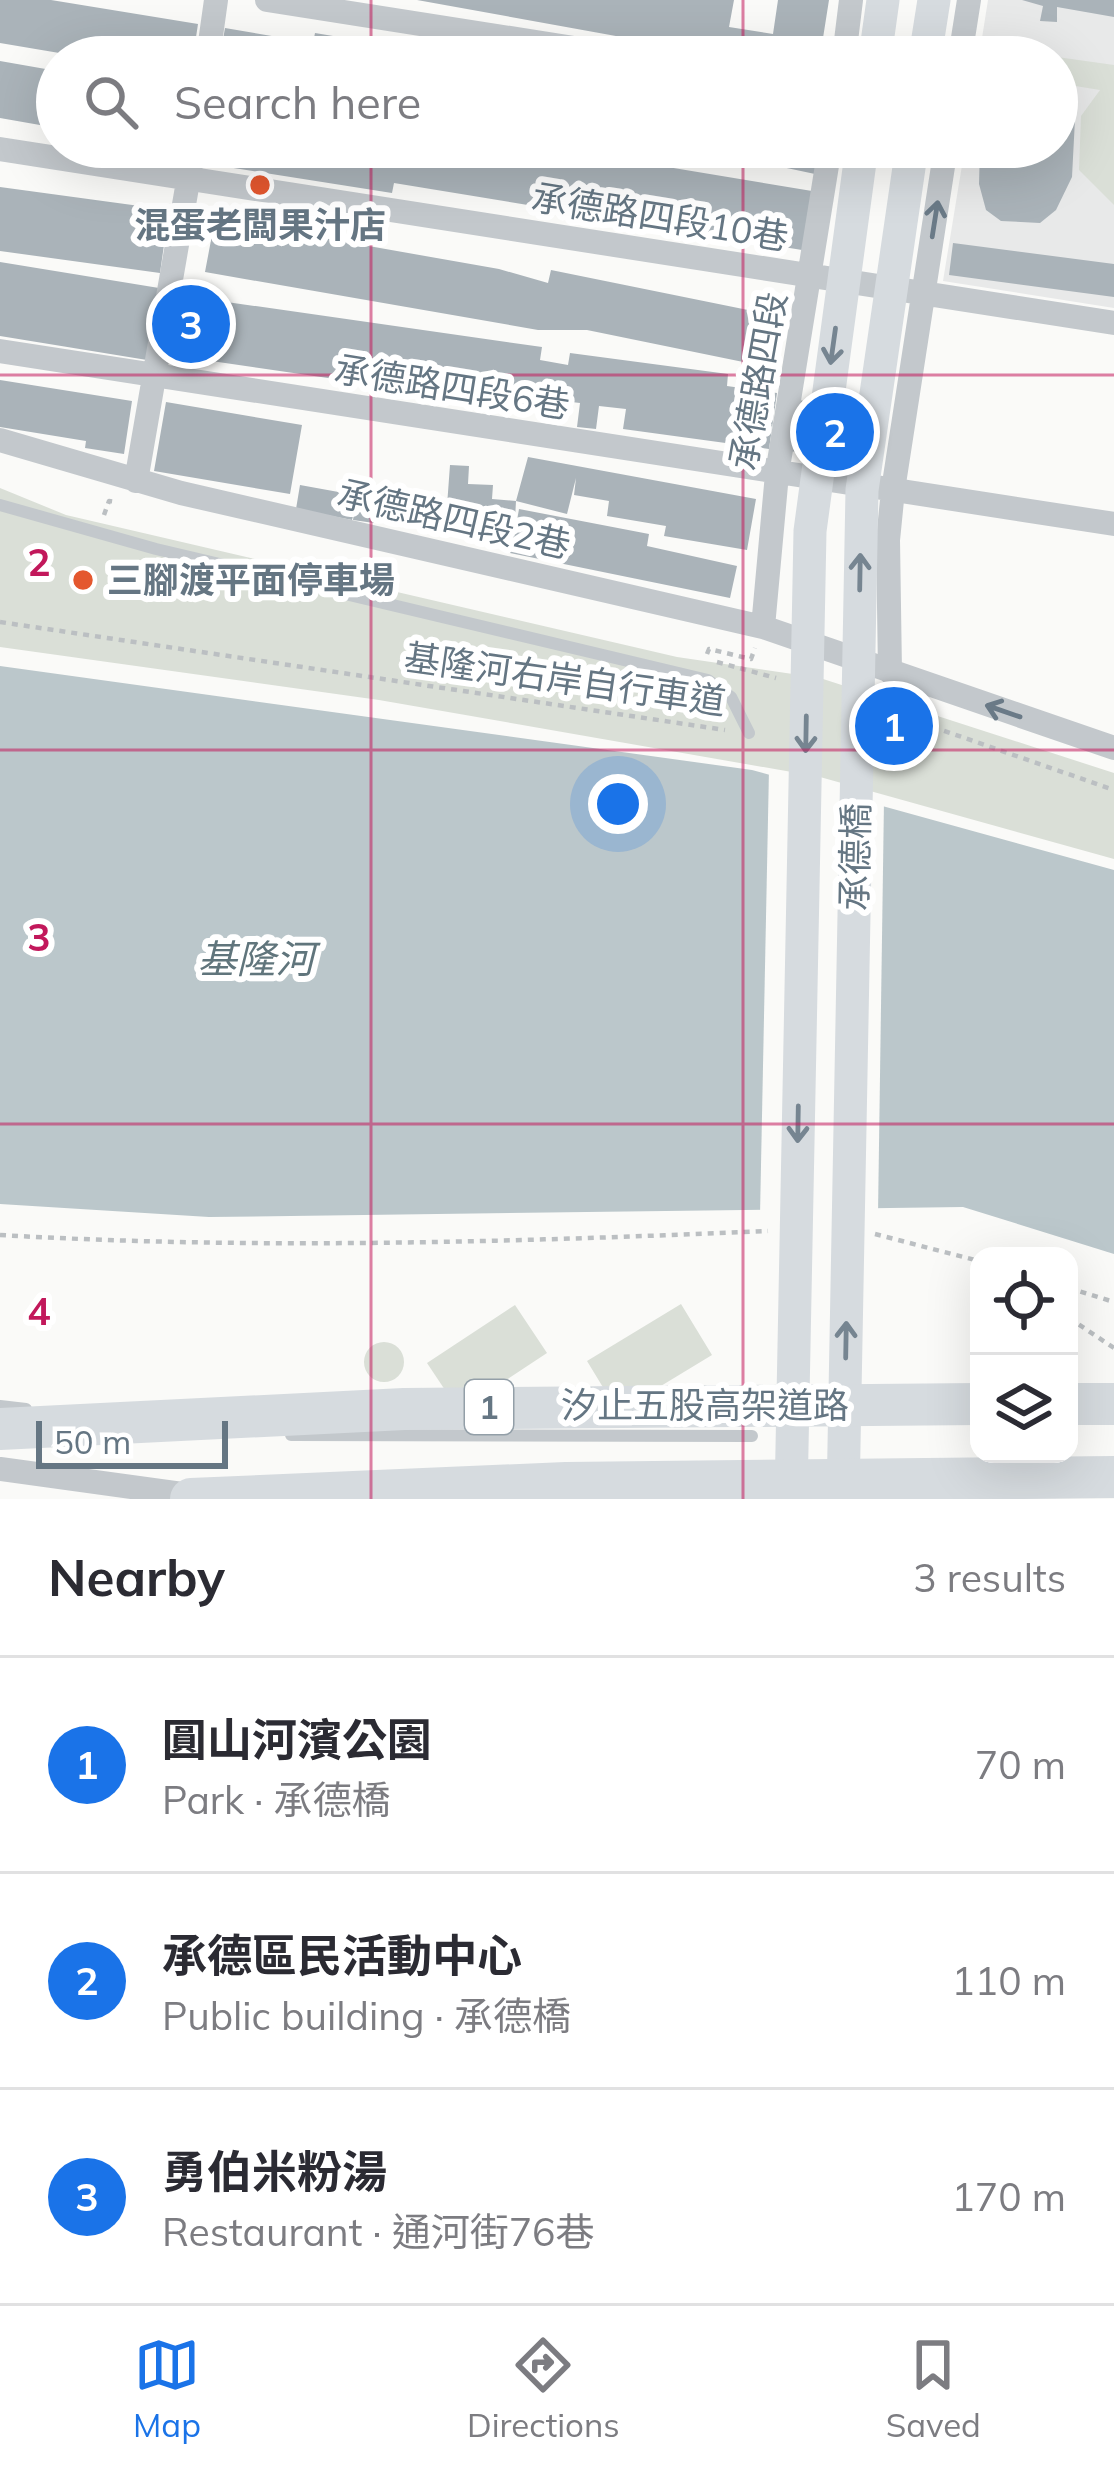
<!DOCTYPE html>
<meta charset="utf-8">
<style>
:root{--surface:#fff;--page:#f7f7f7;--text:#2b2b33;--muted:#7c7c81;--line:#e1e1e2;--accent:#1a73e8}
body{margin:0;font-family:Mulish,"Noto Sans TC",sans-serif;background:var(--page);color:var(--text)}
.controls{position:absolute;right:36px;bottom:36px;display:grid;overflow:hidden;border-radius:24px;box-shadow:0 12px 48px #0002}
.controls button{width:108px;height:108px;display:grid;place-items:center;padding:0;border:0;border-bottom:3px solid var(--line);background:var(--surface);color:var(--text);font:60px sans-serif}
.scale{position:absolute;left:36px;bottom:30px;width:192px;box-sizing:border-box;padding-left:12px;border:6px solid #657683;border-top:0;font-size:33px;line-height:42px;white-space:nowrap;color:#657683;-webkit-text-stroke:9px #fff;paint-order:stroke}
.you{position:absolute;left:618px;top:804px;width:42px;height:42px;margin:-30px;border:9px solid #fff;border-radius:50%;background:#1a73e8;box-shadow:0 0 0 18px #1a73e833}
.badge{display:grid;place-items:center;width:78px;height:78px;border-radius:50%;background:var(--accent);color:#fff;font-size:39px;font-weight:700}
.pin{position:absolute;translate:-50% -50%;border:6px solid #fff;box-shadow:0 3px 12px #0006}
.list{margin:0;padding:0;list-style:none}
h2{display:flex;justify-content:space-between;align-items:center;height:156px;margin:0;padding:0 48px;font-size:51px}
h2 small{font-size:39px;font-weight:400;color:var(--muted)}
.list li{display:grid;grid-template-columns:78px 1fr auto;gap:36px;align-items:center;box-sizing:border-box;height:216px;padding:0 48px;border-top:3px solid var(--line)}
.list b{display:block;font-size:45px;white-space:nowrap}
.list p{margin:0;font-size:39px;white-space:nowrap;color:var(--muted)}
.list em{font-size:39px;font-style:normal;color:var(--muted)}
.icon{flex:none;width:66px;height:66px;fill:none;stroke:currentColor;stroke-width:2;stroke-linecap:round;stroke-linejoin:round}
.map{position:relative;flex:none;width:1114px;height:1499px;overflow:hidden}
.search{position:absolute;background:var(--surface);box-shadow:0 12px 48px #0002;left:36px;right:36px;top:36px;height:132px;display:flex;align-items:center;gap:30px;box-sizing:border-box;padding:0 42px;border-radius:66px;color:var(--muted);font-size:45px}
.sheet{height:804px;background:var(--surface)}
nav{display:flex;justify-content:space-around;align-items:center;box-sizing:border-box;height:168px;border-top:3px solid var(--line);background:var(--surface);font-size:33px;color:var(--muted)}
nav a{display:grid;justify-items:center;gap:6px}
nav .on{color:var(--accent)}
.map>svg:first-child{display:block}
.built{fill:#e8e9e9}
.green{fill:#dadfd7}
.water{fill:#bbc7cb}
.pier{fill:#fafaf8}
.building{fill:#aab3b9}
.lines{fill:none;stroke-linecap:round;stroke-linejoin:round}
.path{stroke:#bbbfc2;stroke-width:4.5;stroke-dasharray:6 6;stroke-linecap:butt}
.lane{stroke:#c3c8cc;stroke-width:12}
.street{stroke:#c3c8cc;stroke-width:24}
.secondary{stroke:#d6dbdf;stroke-width:33}
.highway{stroke:#d6dbdf;stroke-width:42}
.oneway{stroke:#6a7a87}
.oneway2{stroke:#768591}
.grid{fill:none;stroke:#c2185b;stroke-width:3;stroke-opacity:0.55}
.poi-dot{fill:#e4572e;stroke:#fff;stroke-width:4.5}
.labels{text-anchor:middle;stroke-width:12;stroke-linejoin:round;paint-order:stroke}
.shield{fill:#fff;stroke:#939fa8;stroke-width:3}
.shield-label{font-size:33px;font-weight:bold;fill:#657683}
.street-label{font-size:36px;fill:#657683;stroke:#fff}
.poi-label{font-size:36px;font-weight:bold;fill:#657683;stroke:#fff}
.water-label{font-size:39px;font-style:italic;fill:#60757c;stroke:#fff}
.grid-label{font-size:39px;text-anchor:middle;font-weight:bold;fill:#c2185b;stroke:#fff;stroke-width:12;stroke-linejoin:round;paint-order:stroke}
</style>
<div class="map">
<svg width="1114" height="1499" viewBox="0 0 1114 1499">
<rect width="100%" height="100%" fill="#fafaf8"/>
<path class="built" d="M 988,0 L 1114,0 L 1114,308 L 943,281 L 965,147 L 1057,147 L 1057,57 L 979,57 Z"/>
<path class="green" d="M 1057,57 L 1114,65 L 1114,205 L 1079,170 L 1081,116 L 1100,90 L 1057,83 Z
M 0,488 L 66,515 L 677,657 L 820,678 L 1114,773 L 1114,859 L 820,777 L 379,700 L 0,647 Z
M 681,1304 L 712,1355 L 618,1412 L 587,1361 Z
M 515,1305 L 547,1353 L 459,1411 L 427,1363 Z
M364 1362a20 20 0 1 1 40 0a20 20 0 1 1-40 0Z"/>
<path class="water" d="M 0,666 L 752,770 L 1114,870 L 1114,1254 L 963,1207 L 209,1217 L 0,1204 Z"/>
<path class="pier" d="M 769,769 L 884,800 L 878,1214 L 760,1215 Z"/>
<path class="building" d="M 0,0 L 51,0 L 198,24 L 193,57 L 83,57 L 0,43 Z
M 417,0 L 734,0 L 729,27 L 773,34 L 778,0 L 829,0 L 820,57 L 732,57 Z
M 1022,0 L 1114,0 L 1114,17 L 1057,7 L 1057,22 L 1040,21 L 1043,6 Z
M 225,28 L 313,43 L 315,33 L 417,50 L 416,57 L 220,57 Z
M 432,50 L 460,54 L 460,57 L 430,57 Z
M 0,61 L 57,71 L 57,128 L 0,118 Z
M 1057,100 L 1070,102 L 1075,119 L 1072,177 L 1056,210 L 1040,223 L 1001,221 L 986,210 L 979,184 L 980,147 L 1057,147 Z
M 211,147 L 319,147 L 398,160 L 400,147 L 547,147 L 812,191 L 802,250 L 394,183 L 392,193 L 208,164 Z
M 687,147 L 821,147 L 815,174 Z
M 0,187 L 169,210 L 160,273 L 0,251 Z
M 215,219 L 499,269 L 548,283 L 551,270 L 783,317 L 772,368 L 587,330 L 538,330 L 205,272 Z
M 953,243 L 1114,264 L 1114,297 L 949,275 Z
M 0,262 L 159,288 L 147,360 L 0,336 Z
M 185,296 L 542,347 L 540,360 L 568,365 L 570,353 L 728,374 L 727,386 L 777,393 L 769,449 L 623,429 L 626,409 L 599,406 L 596,429 L 577,427 L 580,403 L 563,401 L 561,412 L 177,356 Z
M 0,380 L 132,401 L 124,454 L 85,448 L 86,441 L 0,427 Z
M 798,400 L 880,412 L 872,463 L 790,451 Z
M 166,402 L 302,425 L 290,494 L 154,471 Z
M 528,457 L 756,499 L 747,550 L 664,536 L 666,526 L 607,516 L 609,501 L 574,495 L 576,478 L 567,514 L 516,501 Z
M 450,465 L 469,466 L 468,484 L 493,485 L 492,499 L 516,501 L 514,538 L 519,509 L 649,534 L 647,546 L 737,566 L 730,598 L 510,553 L 514,538 L 445,533 Z
M 300,485 L 377,499 L 374,523 L 353,520 L 355,508 L 352,520 L 296,509 Z"/>
<g class="lines">
<path class="path" d="M 104,515 L 109,501 L 117,502
M 0,622 L 725,730
M 707,654 L 709,649 L 751,659 L 755,648
M 717,662 L 776,678
M 884,711 L 908,718
M 886,722 L 913,720 L 1114,790
M 875,1234 L 979,1261
M 0,1235 C 256,1250 512,1242 768,1231
M 1069,1288 L 1114,1302
M 1069,1318 L 1114,1348"/>
<path class="lane" d="M 0,505 L 156,549 L 708,680 L 731,697 L 749,733
M 0,1406 L 26,1409
M 291,1435 L 752,1436"/>
<path class="street" d="M 267,0 L 631,57
M 208,57 L 216,0
M 844,57 L 851,0
M 960,57 L 969,0
M 0,149 L 1114,323
M 0,351 L 1114,524
M 0,440 L 181,493 L 763,627 L 1114,748
M 136,481 L 194,147
M 763,627 L 777,474 L 830,147
M 890,672 L 888,540 L 893,490 L 946,147
M 0,1469 L 204,1497"/>
<path class="secondary" d="M 875,57 L 883,0
M 925,57 L 934,0
M 791,1499 L 810,531 L 862,147
M 843,1499 L 862,490 L 912,147"/>
<path class="highway" d="M 1069,1404 L 1114,1404
M 0,1429 L 404,1409 L 979,1404
M 191,1499 L 566,1483 L 1114,1477"/>
</g>
<defs><path id="oneway-shaft" d="M-6 0H5M1.5-3L5.5 0L1.5 3" fill="none" stroke-width="1.6" stroke-linecap="round" stroke-linejoin="round" transform="scale(3)"/></defs>
<g class="oneway">
<use href="#oneway-shaft" transform="translate(935 219) rotate(-81)"/>
<use href="#oneway-shaft" transform="translate(1003 711) rotate(-161)"/>
</g>
<g class="oneway2">
<use href="#oneway-shaft" transform="translate(833 346) rotate(98)"/>
<use href="#oneway-shaft" transform="translate(860 572) rotate(-89)"/>
<use href="#oneway-shaft" transform="translate(806 734) rotate(91)"/>
<use href="#oneway-shaft" transform="translate(798 1124) rotate(91)"/>
<use href="#oneway-shaft" transform="translate(846 1340) rotate(-89)"/>
</g>
<path class="grid" d="M 371,0 L 371,57M 743,0 L 743,57M 371,147 L 371,1499M 743,147 L 743,1499M 0,375 L 1114,375M 0,750 L 1114,750M 0,1124 L 1114,1124"/>
<g class="poi-dot">
<circle cx="260" cy="185" r="12"/>
<circle cx="83" cy="580" r="12"/>
</g>
<g class="labels">
<rect class="shield" x="465" y="1380" width="48" height="54" rx="9"/>
<g class="shield-label">
<text x="489" y="1419">1</text>
</g>
<g class="street-label">
<text transform="translate(660 217) rotate(9)" y="13">承德路四段10巷</text>
<text transform="translate(758 381) rotate(-80)" y="13">承德路四段</text>
<text transform="translate(452 387) rotate(9)" y="13">承德路四段6巷</text>
<text transform="translate(454 519) rotate(13)" y="13">承德路四段2巷</text>
<text transform="translate(565 679) rotate(8)" y="13">基隆河右岸自行車道</text>
<text transform="translate(855 857) rotate(-89)" y="13">承德橋</text>
<text x="705" y="1418">汐止五股高架道路</text>
</g>
<g class="poi-label">
<text x="260" y="238">混蛋老闆果汁店</text>
<text x="107" y="593" text-anchor="start">三腳渡平面停車場</text>
</g>
<g class="water-label">
<text x="256" y="973">基隆河</text>
</g>
</g>
<g class="grid-label">
<text x="39" y="576">2</text>
<text x="39" y="951">3</text>
<text x="39" y="1325">4</text>
</g>
</svg>
<div class="controls">
<button><svg class="icon" aria-label="locate" viewBox="0 0 24 24"><circle cx="12" cy="12" r="6"/><path d="M12 2v4M12 18v4M2 12h4M18 12h4"/></svg></button>
<button><svg class="icon" aria-label="layers" viewBox="0 0 24 24"><path d="M12 4l9 5-9 5-9-5zM3 14l9 5 9-5"/></svg></button>
</div>
<div class="scale">50 m</div>
<div class="you"></div>
<div class="pin badge" style="left:894px;top:726px">1</div>
<div class="pin badge" style="left:835px;top:432px">2</div>
<div class="pin badge" style="left:191px;top:324px">3</div>
<div class="search"><svg class="icon" aria-label="search" viewBox="0 0 24 24"><circle cx="10" cy="10" r="6"/><path d="M15 15l6 6"/></svg>Search here</div>
</div>
<section class="sheet">
<h2>Nearby<small>3 results</small></h2>
<ul class="list">
<li><span class="badge">1</span><div><b>圓山河濱公園</b><p>Park · 承德橋</p></div><em>70 m</em></li>
<li><span class="badge">2</span><div><b>承德區民活動中心</b><p>Public building · 承德橋</p></div><em>110 m</em></li>
<li><span class="badge">3</span><div><b>勇伯米粉湯</b><p>Restaurant · 通河街76巷</p></div><em>170 m</em></li>
</ul>
</section>
<nav>
<a class="on"><svg class="icon" aria-label="map" viewBox="0 0 24 24"><path d="M3 6l6-2 6 2 6-2v14l-6 2-6-2-6 2zM9 4v14M15 6v14"/></svg>Map</a>
<a><svg class="icon" aria-label="directions" viewBox="0 0 24 24"><path d="M12 3l9 9-9 9-9-9zM9 14v-3h6M13 9l2 2-2 2"/></svg>Directions</a>
<a><svg class="icon" aria-label="saved" viewBox="0 0 24 24"><path d="M7 4h10v16l-5-4-5 4z"/></svg>Saved</a>
</nav>
